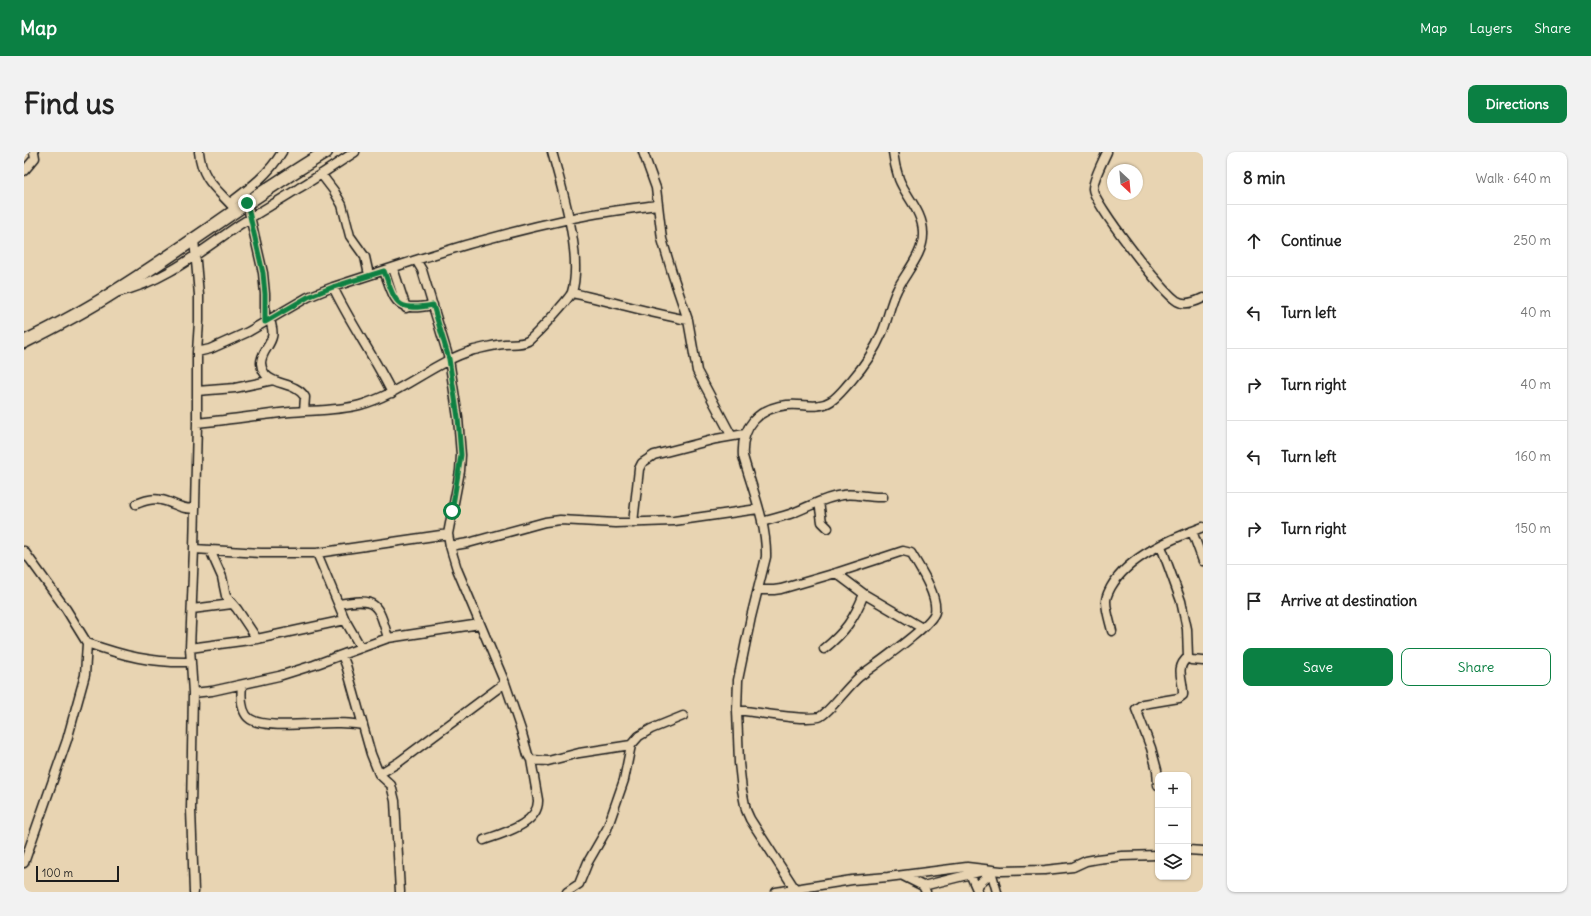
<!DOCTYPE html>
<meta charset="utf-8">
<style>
:root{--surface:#fff;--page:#f2f2f2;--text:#222;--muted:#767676;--line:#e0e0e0;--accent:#0b8043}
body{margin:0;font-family:Delius,sans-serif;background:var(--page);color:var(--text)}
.controls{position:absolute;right:12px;bottom:12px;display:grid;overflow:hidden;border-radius:8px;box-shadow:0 1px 3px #0004}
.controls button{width:36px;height:36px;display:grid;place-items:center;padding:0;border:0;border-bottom:1px solid var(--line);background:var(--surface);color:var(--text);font:20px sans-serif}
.compass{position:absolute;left:1083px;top:12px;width:36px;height:36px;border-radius:50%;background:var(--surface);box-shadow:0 1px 3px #0004;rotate:154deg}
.scale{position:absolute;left:12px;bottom:10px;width:83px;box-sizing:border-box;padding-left:4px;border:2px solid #1c1c1c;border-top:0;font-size:11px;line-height:14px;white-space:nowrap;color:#1c1c1c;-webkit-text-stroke:3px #e8d4b2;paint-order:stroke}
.stop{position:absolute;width:12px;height:12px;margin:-9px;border:3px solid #0b8043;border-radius:50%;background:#fff}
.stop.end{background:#0b8043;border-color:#fff;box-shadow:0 1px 4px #0008}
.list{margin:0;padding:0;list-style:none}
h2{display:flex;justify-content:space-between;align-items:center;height:52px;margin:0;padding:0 16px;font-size:17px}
h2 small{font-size:13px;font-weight:400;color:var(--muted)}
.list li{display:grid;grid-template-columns:26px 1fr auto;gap:12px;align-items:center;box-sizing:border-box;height:72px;padding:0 16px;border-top:1px solid var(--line)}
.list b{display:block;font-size:15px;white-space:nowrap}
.list em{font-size:13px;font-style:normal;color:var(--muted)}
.actions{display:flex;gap:8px;padding:12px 16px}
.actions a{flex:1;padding:9px 0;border:1px solid var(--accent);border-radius:8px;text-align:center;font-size:14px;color:var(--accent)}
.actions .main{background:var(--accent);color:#fff}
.icon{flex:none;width:22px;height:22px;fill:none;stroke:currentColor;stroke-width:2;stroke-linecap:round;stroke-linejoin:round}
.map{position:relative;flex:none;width:1179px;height:740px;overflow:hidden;border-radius:8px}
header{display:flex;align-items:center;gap:24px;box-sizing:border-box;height:56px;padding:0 20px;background:var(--accent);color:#fff}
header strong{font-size:19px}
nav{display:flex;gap:22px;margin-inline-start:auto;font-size:14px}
.intro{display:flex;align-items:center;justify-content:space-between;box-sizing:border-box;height:96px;padding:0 24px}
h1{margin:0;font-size:28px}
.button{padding:10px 18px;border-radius:8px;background:var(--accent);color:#fff;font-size:14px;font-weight:700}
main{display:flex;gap:24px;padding:0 24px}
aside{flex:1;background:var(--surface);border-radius:8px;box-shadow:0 1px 3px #0004}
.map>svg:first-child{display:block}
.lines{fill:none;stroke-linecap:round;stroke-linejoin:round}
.minor-casing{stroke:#1c1c1c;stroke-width:11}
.highway-casing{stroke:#1c1c1c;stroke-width:15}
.minor{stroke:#e8d4b2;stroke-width:8}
.highway{stroke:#e8d4b2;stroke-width:12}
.route{stroke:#0b8043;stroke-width:5}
</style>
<header>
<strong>Map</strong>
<nav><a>Map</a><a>Layers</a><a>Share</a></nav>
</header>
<div class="intro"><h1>Find us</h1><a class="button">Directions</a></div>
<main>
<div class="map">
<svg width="1179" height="740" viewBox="0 0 1179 740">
<rect width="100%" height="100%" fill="#e8d4b2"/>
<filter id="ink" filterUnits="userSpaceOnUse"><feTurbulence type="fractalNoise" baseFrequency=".025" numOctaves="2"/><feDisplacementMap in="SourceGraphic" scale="8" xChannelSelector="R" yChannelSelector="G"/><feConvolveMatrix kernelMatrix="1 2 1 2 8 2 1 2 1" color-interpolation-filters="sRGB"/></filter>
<g filter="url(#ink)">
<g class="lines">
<g class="minor-casing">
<path id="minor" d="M 175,0 C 178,28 192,36 209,55
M 619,0 L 632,36 L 638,87 L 649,124 L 664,168 L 673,219 L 707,283
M 1083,0 C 1079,9 1069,27 1069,37 C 1069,50 1139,141 1153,149 C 1161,154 1171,150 1179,146
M 0,19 L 11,6 L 10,0
M 297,22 L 310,39 L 318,53 L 326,84 L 341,105 L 345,123
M 206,51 C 226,36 245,22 258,0
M 223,51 L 239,121 L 241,142 L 241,170
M 392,108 C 442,92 494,78 545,67 C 574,60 604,57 633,53
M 369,116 L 382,156
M 360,119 C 372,151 371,160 409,153
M 309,135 C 326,171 350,204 368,241
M 94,140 C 139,131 178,98 215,73 C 235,60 255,49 275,36 C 294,25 312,12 331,0
M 548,141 C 587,149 625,161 664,168
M 246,167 C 247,173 250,179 248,185 C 246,194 237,201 237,211 C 239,236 270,227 281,245 L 280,259
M 173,200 L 186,197 L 224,180 L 284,145 L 309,135 L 392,108 L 398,118 L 425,207 L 434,266 L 437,303 L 436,319 L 424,382 L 426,394 L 433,417 L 481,531 L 497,578 L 504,603 L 507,608 L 524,609 L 555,601 L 607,593
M 173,239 L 211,236 L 249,228
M 173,271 C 204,268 235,263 266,260 C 289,258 313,259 336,253 C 377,242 409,210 450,198 C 459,196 470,193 480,192 C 488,191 496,193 504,189 C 510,185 546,146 548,140 C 559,105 538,36 528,0
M 795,350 L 798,370 L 804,376
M 112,352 C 120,349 128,346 137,348 C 149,350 159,359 171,356
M 738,370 C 747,367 757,365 766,362 C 783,356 800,345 819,343 C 832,341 845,346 859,345
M 609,371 L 615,317 L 618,311 L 630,303 L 692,287 L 721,282
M 1168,379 L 1179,409
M 426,394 L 444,391 L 521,370 L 536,368 L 592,371 L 650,369 L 734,357
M 1137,394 L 1157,449 L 1163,477 L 1164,505 L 1167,508 L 1179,509
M 170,397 L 237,401 L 293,401 L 424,382
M 186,398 L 198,425 L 202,444 L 213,457 L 233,487
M 0,399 L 42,457 L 63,491 L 61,523 L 43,588 L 0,711
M 293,401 L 321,468 L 337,496
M 812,421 L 840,442 L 898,476
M 315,452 C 353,445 354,452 364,486
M 168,457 L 208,452
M 1088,479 C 1086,470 1082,459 1082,449 C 1082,444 1085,439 1087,435 C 1105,404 1147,387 1179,375
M 63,491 C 100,504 127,511 167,510
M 166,496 L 233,487 L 321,468
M 800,497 C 821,480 830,467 840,442
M 318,503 L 322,513 L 347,602 L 355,622 L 367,633 L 371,649 L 376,740
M 218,533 C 217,543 216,560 226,567 C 244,578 293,570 315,571 C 323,571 331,572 339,573
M 169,541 L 188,539 L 255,524 L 290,513 L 364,486 L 456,472
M 713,558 C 733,560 777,569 795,565 C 803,563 825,533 835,525 C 849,514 908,474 911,460 C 914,443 895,415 887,401 L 879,399 L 812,421 L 757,437 L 750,438 L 734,438
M 355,622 L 375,610 L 481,531
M 1134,633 L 1133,618 L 1127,596 L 1112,557 L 1119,552 L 1155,546 L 1159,543 C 1160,527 1150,517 1164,505
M 460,688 C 479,681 515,672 514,648 L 507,608
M 1164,698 L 1179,699
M 944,717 L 954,740
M 967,719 L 973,740
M 879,724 L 899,734 L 902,740
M 899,734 L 959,719
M 771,737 L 726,667 L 722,658 L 718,638 L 715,611 L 713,558 L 714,528 L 727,465 L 742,405 C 743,371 728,337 719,304 C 717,275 734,256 763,253 C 779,251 793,258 807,249 C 815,244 821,235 827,229 C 840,214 850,200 858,181 C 864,167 866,152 873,138 C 881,121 900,102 899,81 C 899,60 882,45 875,27 C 872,18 870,9 869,0
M 953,738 L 955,732 L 967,721
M 170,740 L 167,658 L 169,541 L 166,496 L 170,397 L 173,271 L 173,200 L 175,169 L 175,143 L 170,87
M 543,740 L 555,732 L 564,710 L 583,677 L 600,628 L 607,593 L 615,584 L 627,577 L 659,564
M 752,740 L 828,728 L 864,725 L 943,715 L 977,719 L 1021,718 L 1049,715 L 1062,709 L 1073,707 L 1098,704 L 1134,703"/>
</g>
<g class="highway-casing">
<path id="highway" d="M 0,190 C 30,175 59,160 87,142 C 160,97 228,44 302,0"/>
</g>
<use href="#minor" class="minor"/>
<use href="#highway" class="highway"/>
</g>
</g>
<g class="lines" filter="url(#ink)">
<path class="route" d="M 223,51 L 239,121 L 241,142 L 241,170 L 284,145 L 309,135 L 360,119 C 372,151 371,160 409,153 L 425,207 L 434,266 L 437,303 L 428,359"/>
</g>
</svg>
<div class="controls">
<button>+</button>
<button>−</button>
<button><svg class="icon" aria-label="layers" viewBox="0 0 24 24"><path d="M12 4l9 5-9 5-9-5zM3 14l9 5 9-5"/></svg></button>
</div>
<svg class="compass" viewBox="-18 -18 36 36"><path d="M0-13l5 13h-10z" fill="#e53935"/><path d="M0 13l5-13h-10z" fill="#767676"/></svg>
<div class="scale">100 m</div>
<div class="stop" style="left:428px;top:359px"></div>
<div class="stop end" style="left:223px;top:51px"></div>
</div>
<aside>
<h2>8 min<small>Walk · 640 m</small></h2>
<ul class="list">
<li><svg class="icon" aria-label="ahead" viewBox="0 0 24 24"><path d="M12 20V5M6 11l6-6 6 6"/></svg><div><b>Continue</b></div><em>250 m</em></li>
<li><svg class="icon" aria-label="left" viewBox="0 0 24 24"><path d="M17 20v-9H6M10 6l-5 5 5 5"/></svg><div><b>Turn left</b></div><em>40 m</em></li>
<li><svg class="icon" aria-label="right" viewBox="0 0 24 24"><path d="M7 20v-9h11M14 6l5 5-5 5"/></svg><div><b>Turn right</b></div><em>40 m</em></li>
<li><svg class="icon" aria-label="left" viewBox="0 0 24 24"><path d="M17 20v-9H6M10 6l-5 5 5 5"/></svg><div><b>Turn left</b></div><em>160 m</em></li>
<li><svg class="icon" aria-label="right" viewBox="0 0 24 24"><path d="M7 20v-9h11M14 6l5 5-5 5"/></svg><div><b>Turn right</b></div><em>150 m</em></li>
<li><svg class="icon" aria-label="arrive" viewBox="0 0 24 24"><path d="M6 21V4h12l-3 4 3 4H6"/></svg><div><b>Arrive at destination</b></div></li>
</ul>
<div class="actions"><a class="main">Save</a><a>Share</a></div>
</aside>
</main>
